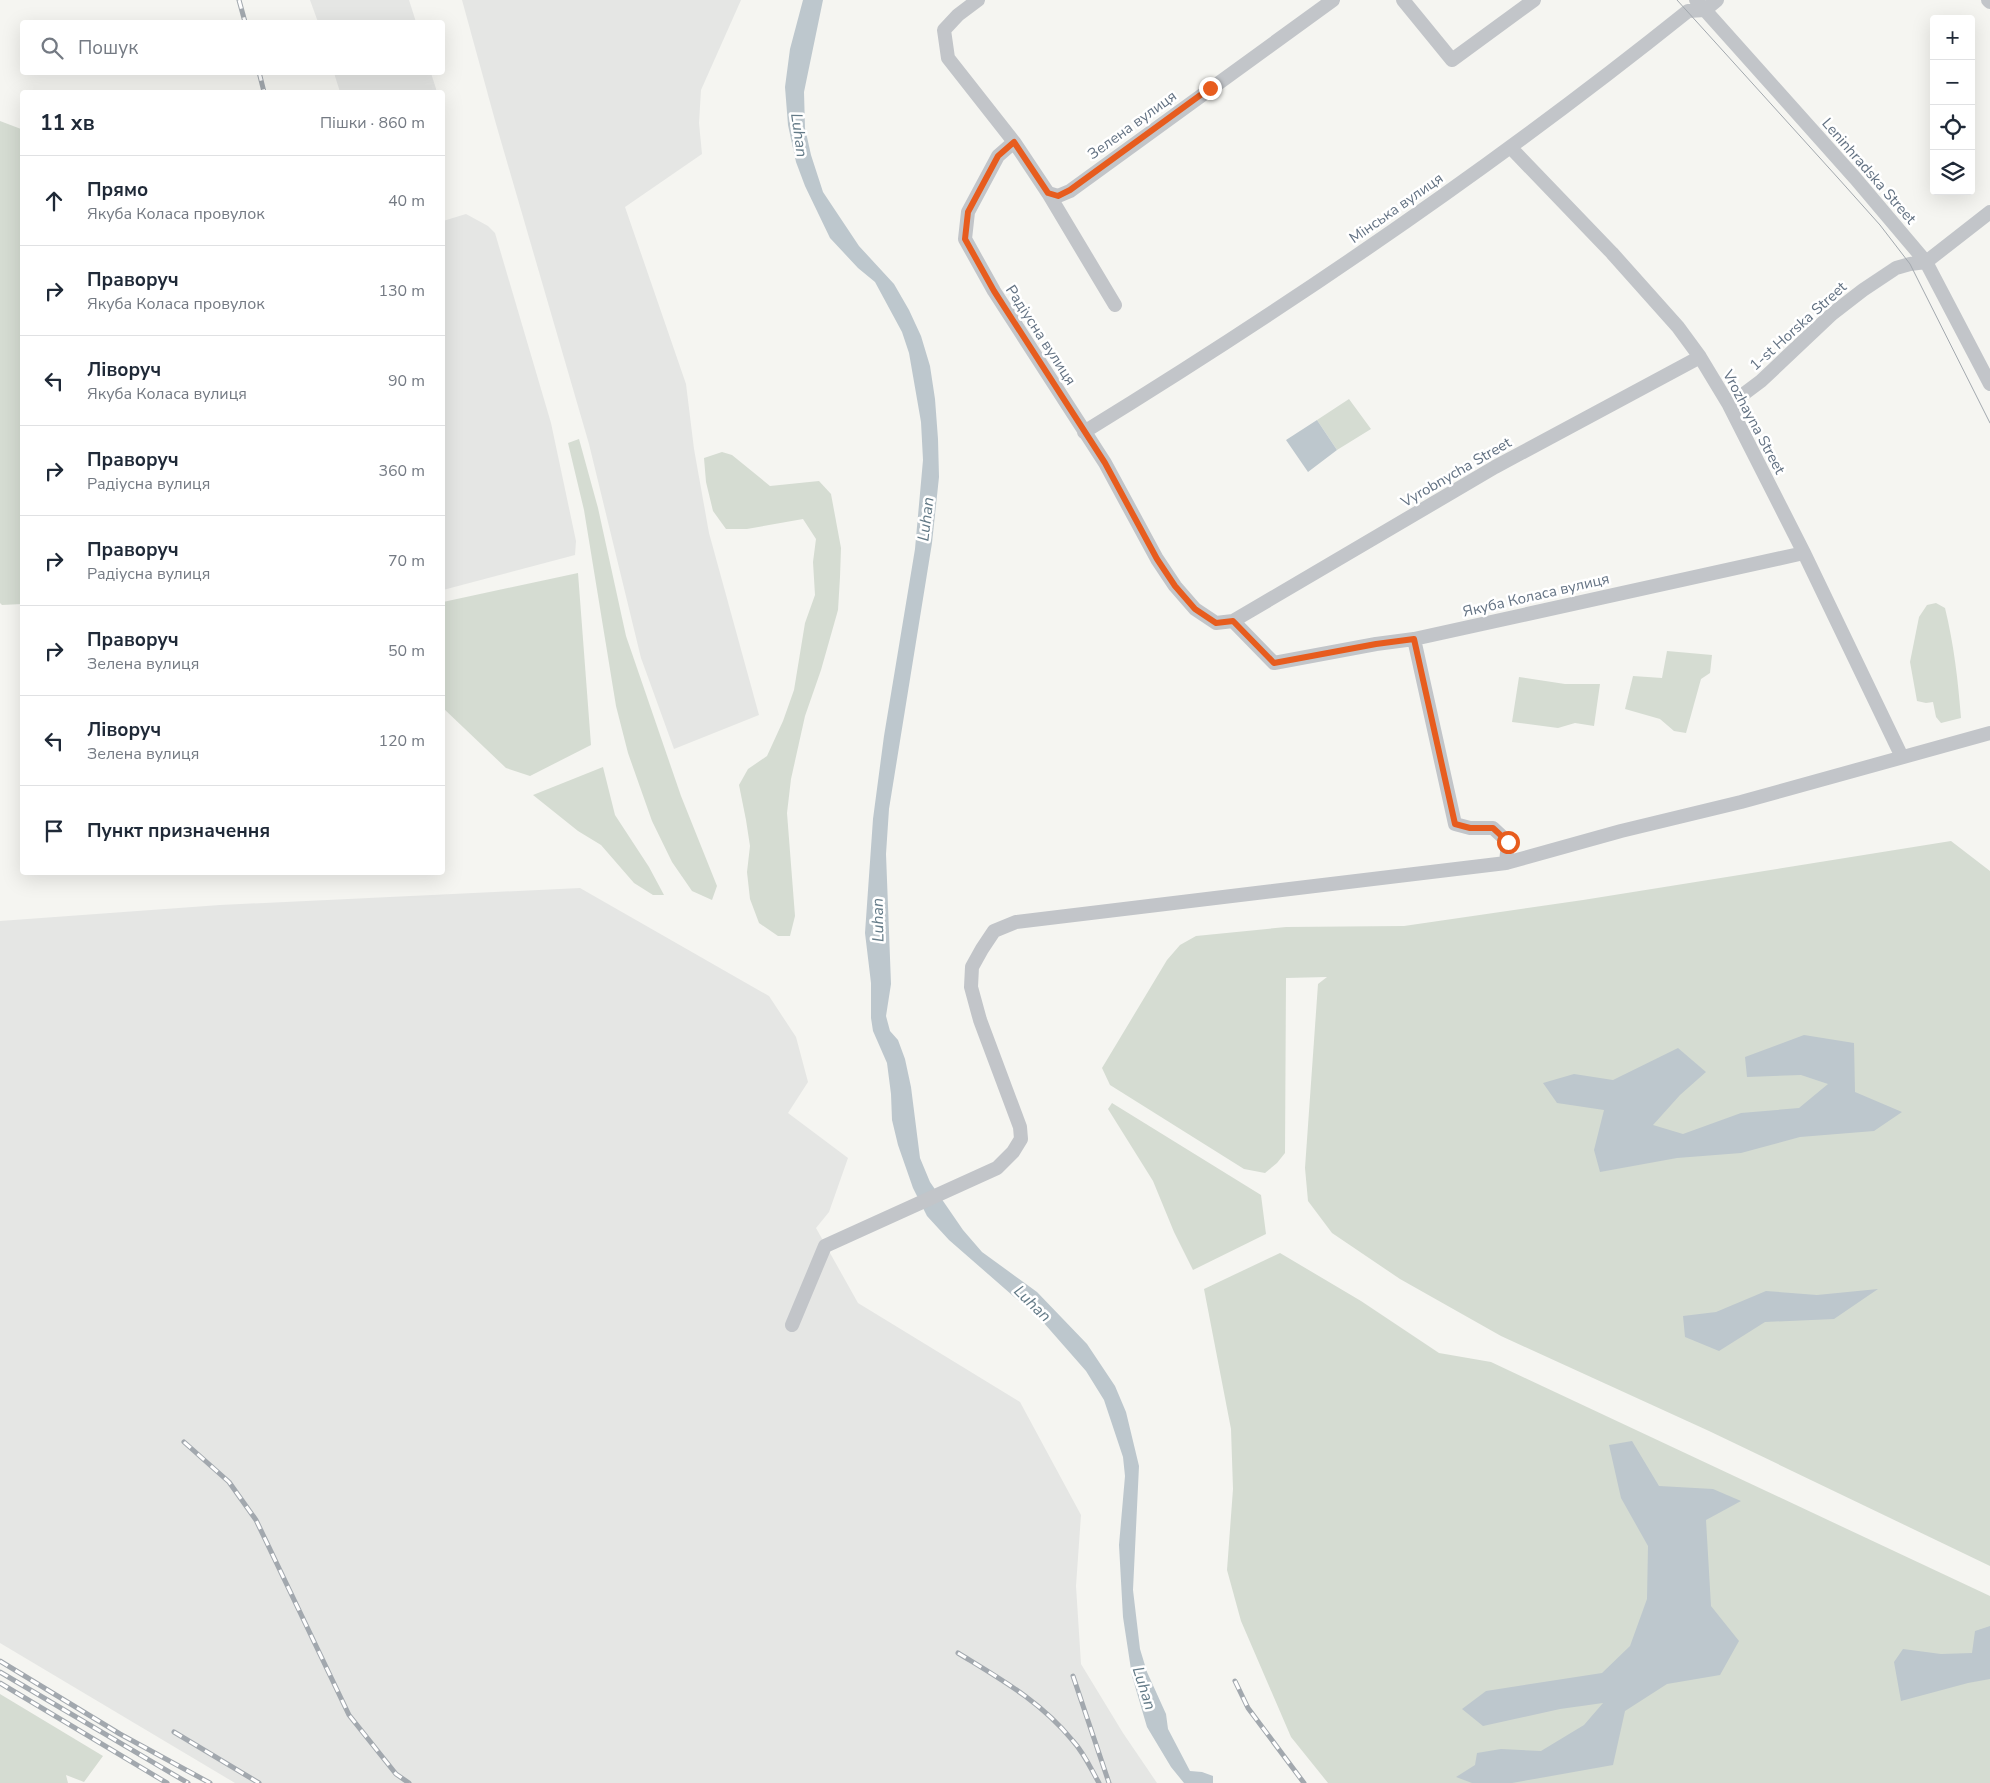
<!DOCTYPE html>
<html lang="uk">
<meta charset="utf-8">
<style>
:root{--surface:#fff;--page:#f2f2f3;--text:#1f2937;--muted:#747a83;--line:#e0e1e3}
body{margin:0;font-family:"Nunito Sans",sans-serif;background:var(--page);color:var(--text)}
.controls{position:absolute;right:15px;top:15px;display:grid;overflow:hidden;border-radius:5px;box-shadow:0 5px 20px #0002}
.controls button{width:45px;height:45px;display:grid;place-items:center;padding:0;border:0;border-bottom:1px solid var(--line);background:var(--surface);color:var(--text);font:25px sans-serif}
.stop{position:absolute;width:15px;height:15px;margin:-11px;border:4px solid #e75c1e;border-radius:50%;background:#fff}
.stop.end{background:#e75c1e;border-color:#fff;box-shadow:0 1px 5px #0008}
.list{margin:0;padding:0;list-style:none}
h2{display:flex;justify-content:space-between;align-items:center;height:65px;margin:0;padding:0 20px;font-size:21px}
h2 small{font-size:16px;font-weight:400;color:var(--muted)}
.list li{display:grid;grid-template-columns:32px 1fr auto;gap:15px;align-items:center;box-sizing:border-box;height:90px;padding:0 20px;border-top:1px solid var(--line)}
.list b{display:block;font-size:19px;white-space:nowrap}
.list p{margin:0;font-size:16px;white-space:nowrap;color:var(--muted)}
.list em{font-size:16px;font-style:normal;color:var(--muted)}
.icon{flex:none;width:28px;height:28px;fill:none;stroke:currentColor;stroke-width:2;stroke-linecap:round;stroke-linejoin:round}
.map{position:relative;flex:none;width:1990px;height:1783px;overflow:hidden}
.search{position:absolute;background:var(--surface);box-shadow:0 5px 20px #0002;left:20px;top:20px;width:425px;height:55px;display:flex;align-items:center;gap:12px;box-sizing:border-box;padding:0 18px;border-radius:5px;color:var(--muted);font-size:19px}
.panel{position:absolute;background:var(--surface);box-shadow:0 5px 20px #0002;left:20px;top:90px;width:425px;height:785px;border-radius:5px}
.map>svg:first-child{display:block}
.built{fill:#e5e6e4}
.green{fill:#d5dcd2}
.water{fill:#bdc7cd}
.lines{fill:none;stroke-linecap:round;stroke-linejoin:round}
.minor{stroke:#c2c5c9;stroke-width:14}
.tram{stroke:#a2a8ae;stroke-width:1}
.rail-casing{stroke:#a2a8ae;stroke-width:5}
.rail{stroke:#fff;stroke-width:3;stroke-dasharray:9;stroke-linecap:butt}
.route{stroke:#e75c1e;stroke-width:6}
.labels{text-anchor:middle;stroke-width:5;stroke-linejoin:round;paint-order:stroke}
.street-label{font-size:15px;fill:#637283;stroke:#fff}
.water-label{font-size:16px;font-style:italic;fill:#637a87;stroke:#fff}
</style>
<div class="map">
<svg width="1990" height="1783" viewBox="0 0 1990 1783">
<rect width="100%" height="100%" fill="#f5f5f1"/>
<path class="built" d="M 310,0 L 409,0 L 416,22 L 318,22 Z
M 462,0 L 741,0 L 701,90 L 699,123 L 702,154 L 625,207 L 686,384 L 694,449 L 709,533 L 759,715 L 674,749 L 641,658 L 589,444 L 496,124 Z
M 334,73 L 431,73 L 437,92 L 340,92 Z
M 466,214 L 488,226 L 495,233 L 551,423 L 576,541 L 575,555 L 443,590 L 443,221 Z
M 580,888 L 769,996 L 796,1037 L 808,1082 L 788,1113 L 848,1158 L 829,1212 L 816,1228 L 858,1303 L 1020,1402 L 1081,1515 L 1076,1586 L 1081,1664 L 1123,1733 L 1157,1783 L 235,1783 L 0,1643 L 0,921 L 220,905 Z"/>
<path class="green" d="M 0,121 L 21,129 L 22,136 L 22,604 L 2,605 L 0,603 Z
M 1349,399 L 1371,429 L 1337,450 L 1317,420 Z
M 579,439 L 598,508 L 626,636 L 681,796 L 717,886 L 712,900 L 692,891 L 672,862 L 652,821 L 628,753 L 616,706 L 584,510 L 568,443 Z
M 722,452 L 732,455 L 770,486 L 819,481 L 831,494 L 841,548 L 840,577 L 838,610 L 821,670 L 805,716 L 791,779 L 787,813 L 795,916 L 790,936 L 778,936 L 759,923 L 750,899 L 747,872 L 750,846 L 746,820 L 739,785 L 748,769 L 767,756 L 783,721 L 794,690 L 805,623 L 815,595 L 813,562 L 816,539 L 803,519 L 747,529 L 726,529 L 713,511 L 706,482 L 704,458 Z
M 578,573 L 591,745 L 530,776 L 506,768 L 443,708 L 443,602 Z
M 1936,603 L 1945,608 C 1954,645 1958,680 1961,718 L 1941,723 L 1936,717 L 1933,702 L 1926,703 L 1917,701 L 1910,662 L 1919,617 L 1927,605 Z
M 1667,651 L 1712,655 L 1710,673 L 1701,679 L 1686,733 L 1674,731 L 1660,719 L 1625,709 L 1633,676 L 1662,678 Z
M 1519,677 L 1565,684 L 1600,684 L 1594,726 L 1575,723 L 1558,728 L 1512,722 Z
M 603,767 L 615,815 L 649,867 L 664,895 L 653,895 L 634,883 L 601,845 L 578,831 L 533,795 Z
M 1951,841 L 1990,871 L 1990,1566 L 1709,1431 L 1501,1336 L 1400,1279 L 1332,1233 L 1308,1201 L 1305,1168 L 1318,984 L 1327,977 L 1286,978 L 1285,1153 L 1277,1163 L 1265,1173 L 1244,1169 L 1110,1085 L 1102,1068 L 1167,960 L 1180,945 L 1196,936 L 1286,927 L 1404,926 L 1583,900 Z
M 1112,1103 L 1261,1195 L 1266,1234 L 1193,1270 L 1174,1232 L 1153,1181 L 1108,1109 Z
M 1280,1253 L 1361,1301 L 1439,1353 L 1491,1362 L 1990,1596 L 1990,1783 L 1328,1783 L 1291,1737 L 1241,1621 L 1227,1570 L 1233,1489 L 1231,1429 L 1204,1289 Z
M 0,1694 L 103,1756 L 84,1782 L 66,1775 L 68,1783 L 0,1783 Z"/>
<path class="water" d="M 803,0 L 823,0 L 804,92 L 805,128 L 811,155 L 823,192 L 859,246 L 894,284 L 909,310 L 921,336 L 930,366 L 935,399 L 938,439 L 939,477 L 932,543 L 889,809 L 886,854 L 891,984 L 886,1016 L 890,1031 L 898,1040 L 905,1059 L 911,1087 L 920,1158 L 930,1182 L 963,1230 L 982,1252 L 1037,1292 L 1087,1344 L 1115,1386 L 1126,1412 L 1139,1466 L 1133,1590 L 1140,1649 L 1147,1672 L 1166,1714 L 1168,1729 L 1190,1771 L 1202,1772 L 1213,1776 L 1213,1783 L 1184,1783 L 1171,1767 L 1147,1727 L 1132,1676 L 1123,1617 L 1119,1545 L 1125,1476 L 1123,1457 L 1104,1400 L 1086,1371 L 1043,1322 L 949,1240 L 927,1216 L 913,1188 L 898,1145 L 892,1120 L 891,1094 L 887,1063 L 873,1031 L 871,1018 L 871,983 L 865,933 L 873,819 L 884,736 L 915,549 L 923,460 L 921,422 L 909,353 L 902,332 L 875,282 L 858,268 L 830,238 L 805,186 L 796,162 L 788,125 L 785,87 L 790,49 Z
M 1317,420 L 1337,450 L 1308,472 L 1286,440 Z
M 1804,1035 L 1854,1043 L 1855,1092 L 1902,1112 L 1874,1131 L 1800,1137 L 1741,1153 L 1677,1158 L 1600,1172 L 1594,1150 L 1604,1110 L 1557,1103 L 1543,1083 L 1574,1074 L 1613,1080 L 1678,1048 L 1706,1072 L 1680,1095 L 1653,1125 L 1683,1134 L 1741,1113 L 1799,1108 L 1828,1084 L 1801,1075 L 1747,1077 L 1745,1057 Z
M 1878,1289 L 1834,1319 L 1765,1322 L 1719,1351 L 1685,1337 L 1683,1316 L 1716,1312 L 1766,1291 L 1817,1295 Z
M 1632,1441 L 1659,1486 L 1713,1489 L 1741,1501 L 1706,1520 L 1711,1606 L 1739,1641 L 1720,1675 L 1667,1684 L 1625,1711 L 1613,1765 L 1512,1783 L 1472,1783 L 1456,1777 L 1475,1765 L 1477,1753 L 1501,1749 L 1541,1751 L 1584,1725 L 1603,1703 L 1560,1709 L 1483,1726 L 1462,1709 L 1486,1691 L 1602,1673 L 1630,1646 L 1647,1599 L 1648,1546 L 1621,1498 L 1609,1445 Z
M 1990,1626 L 1990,1679 L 1968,1683 L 1901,1701 L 1894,1662 L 1903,1649 L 1941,1654 L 1972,1653 L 1975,1631 Z"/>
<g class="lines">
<path class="minor" d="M 978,0 L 958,15 L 944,30 L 948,58 L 1014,142 L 998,156 L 968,212 L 965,239 L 994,291 L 1105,463 L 1157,559 L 1175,586 L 1195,609 L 1216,623 L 1233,621 L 1274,663 L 1376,644 L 1414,639 L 1804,553
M 1403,0 L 1452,60 L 1534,0
M 1696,0 L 1855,178 L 1926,262 L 1990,384
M 1988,0 L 1990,2
M 1014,142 L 1048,193 L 1058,196 L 1070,191 L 1333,0
M 1511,148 L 1612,253 L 1678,327 L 1700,357 L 1729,405 L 1804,553 L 1902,757
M 1048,193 L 1115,305
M 1729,405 L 1761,381 L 1832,314 L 1863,290 L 1896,268 L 1910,264 L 1926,262 L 1990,212
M 1084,432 C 1294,303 1496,165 1688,11 L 1705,10 L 1717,0
M 1233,621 L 1495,467 L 1700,357
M 1414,639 L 1455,824 L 1470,828 L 1493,828 L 1508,842 L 1506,863
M 792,1325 L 825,1246 L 997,1168 L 1013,1152 L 1021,1139 L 1020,1127 L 980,1020 L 971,987 L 972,967 L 982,949 L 994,931 L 1016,922 L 1506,863 L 1621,831 L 1741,802 L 1990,733"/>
<path class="tram" d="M 1677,0 L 1838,178 L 1880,225 L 1910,264 L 1990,423"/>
<g class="rail-casing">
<path id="rail" d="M 239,0 L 245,22
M 259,72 L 264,92
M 184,1442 L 229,1482 L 256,1520 L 349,1715 L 396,1774 L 409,1783
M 958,1653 C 1002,1680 1040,1701 1073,1741 C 1084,1753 1091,1769 1099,1783
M 0,1661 L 120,1734 L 210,1783
M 0,1672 L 188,1783
M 1073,1676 L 1109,1783
M 1235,1681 L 1248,1708 L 1304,1783
M 0,1683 L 167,1783
M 174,1732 L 259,1783"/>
</g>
<use href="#rail" class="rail"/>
</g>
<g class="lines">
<path class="route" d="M 1210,88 L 1070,190 L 1058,196 L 1048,193 L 1014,142 L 998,156 L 968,212 L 965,239 L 994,291 L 1105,463 L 1157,559 L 1175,586 L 1195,609 L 1216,623 L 1233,621 L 1274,663 L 1376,644 L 1414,639 L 1455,824 L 1470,828 L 1493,828 L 1508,842"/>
</g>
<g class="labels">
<g class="street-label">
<text transform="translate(1132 125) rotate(-36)" y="5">Зелена вулиця</text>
<text transform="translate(1869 171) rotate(49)" y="5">Leninhradska Street</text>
<text transform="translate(1396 208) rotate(-35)" y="5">Мінська вулиця</text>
<text transform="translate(1798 326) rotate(-42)" y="5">1-st Horska Street</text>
<text transform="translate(1041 335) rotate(57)" y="5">Радіусна вулиця</text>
<text transform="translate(1754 422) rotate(62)" y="5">Vrozhayna Street</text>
<text transform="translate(1456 472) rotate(-30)" y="5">Vyrobnycha Street</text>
<text transform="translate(1536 595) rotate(-13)" y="5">Якуба Коласа вулиця</text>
</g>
<g class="water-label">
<text transform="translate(800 135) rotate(82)" y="6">Luhan</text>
<text transform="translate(925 519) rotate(-83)" y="6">Luhan</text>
<text transform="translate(877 920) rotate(-91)" y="6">Luhan</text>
<text transform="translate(1033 1303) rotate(44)" y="6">Luhan</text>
<text transform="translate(1145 1688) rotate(72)" y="6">Luhan</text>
</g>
</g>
</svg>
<div class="controls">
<button>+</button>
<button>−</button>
<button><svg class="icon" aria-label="locate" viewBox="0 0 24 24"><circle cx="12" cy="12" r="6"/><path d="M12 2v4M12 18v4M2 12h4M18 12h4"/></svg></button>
<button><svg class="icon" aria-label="layers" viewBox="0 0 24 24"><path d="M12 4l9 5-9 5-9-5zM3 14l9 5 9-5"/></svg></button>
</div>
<div class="stop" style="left:1508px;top:842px"></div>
<div class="stop end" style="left:1210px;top:88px"></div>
<div class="search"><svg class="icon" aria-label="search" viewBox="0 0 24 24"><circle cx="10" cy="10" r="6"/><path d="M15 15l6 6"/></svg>Пошук</div>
<section class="panel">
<h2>11 хв<small>Пішки · 860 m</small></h2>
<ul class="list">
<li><svg class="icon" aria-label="ahead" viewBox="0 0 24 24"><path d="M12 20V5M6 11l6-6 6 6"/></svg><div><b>Прямо</b><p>Якуба Коласа провулок</p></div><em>40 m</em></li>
<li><svg class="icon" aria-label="right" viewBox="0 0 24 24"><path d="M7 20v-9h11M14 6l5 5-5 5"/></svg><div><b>Праворуч</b><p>Якуба Коласа провулок</p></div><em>130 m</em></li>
<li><svg class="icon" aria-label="left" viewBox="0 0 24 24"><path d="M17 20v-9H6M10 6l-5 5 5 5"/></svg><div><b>Ліворуч</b><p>Якуба Коласа вулиця</p></div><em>90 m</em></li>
<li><svg class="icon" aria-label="right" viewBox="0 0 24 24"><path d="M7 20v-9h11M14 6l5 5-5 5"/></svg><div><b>Праворуч</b><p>Радіусна вулиця</p></div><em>360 m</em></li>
<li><svg class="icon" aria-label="right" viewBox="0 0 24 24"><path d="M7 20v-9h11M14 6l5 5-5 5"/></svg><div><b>Праворуч</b><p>Радіусна вулиця</p></div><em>70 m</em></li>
<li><svg class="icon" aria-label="right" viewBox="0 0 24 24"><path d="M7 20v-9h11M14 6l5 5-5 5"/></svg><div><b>Праворуч</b><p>Зелена вулиця</p></div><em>50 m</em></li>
<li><svg class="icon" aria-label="left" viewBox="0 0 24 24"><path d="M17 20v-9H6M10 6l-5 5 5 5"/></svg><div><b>Ліворуч</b><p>Зелена вулиця</p></div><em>120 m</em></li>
<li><svg class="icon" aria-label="arrive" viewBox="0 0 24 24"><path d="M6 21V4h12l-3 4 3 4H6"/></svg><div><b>Пункт призначення</b></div></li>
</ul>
</section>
</div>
